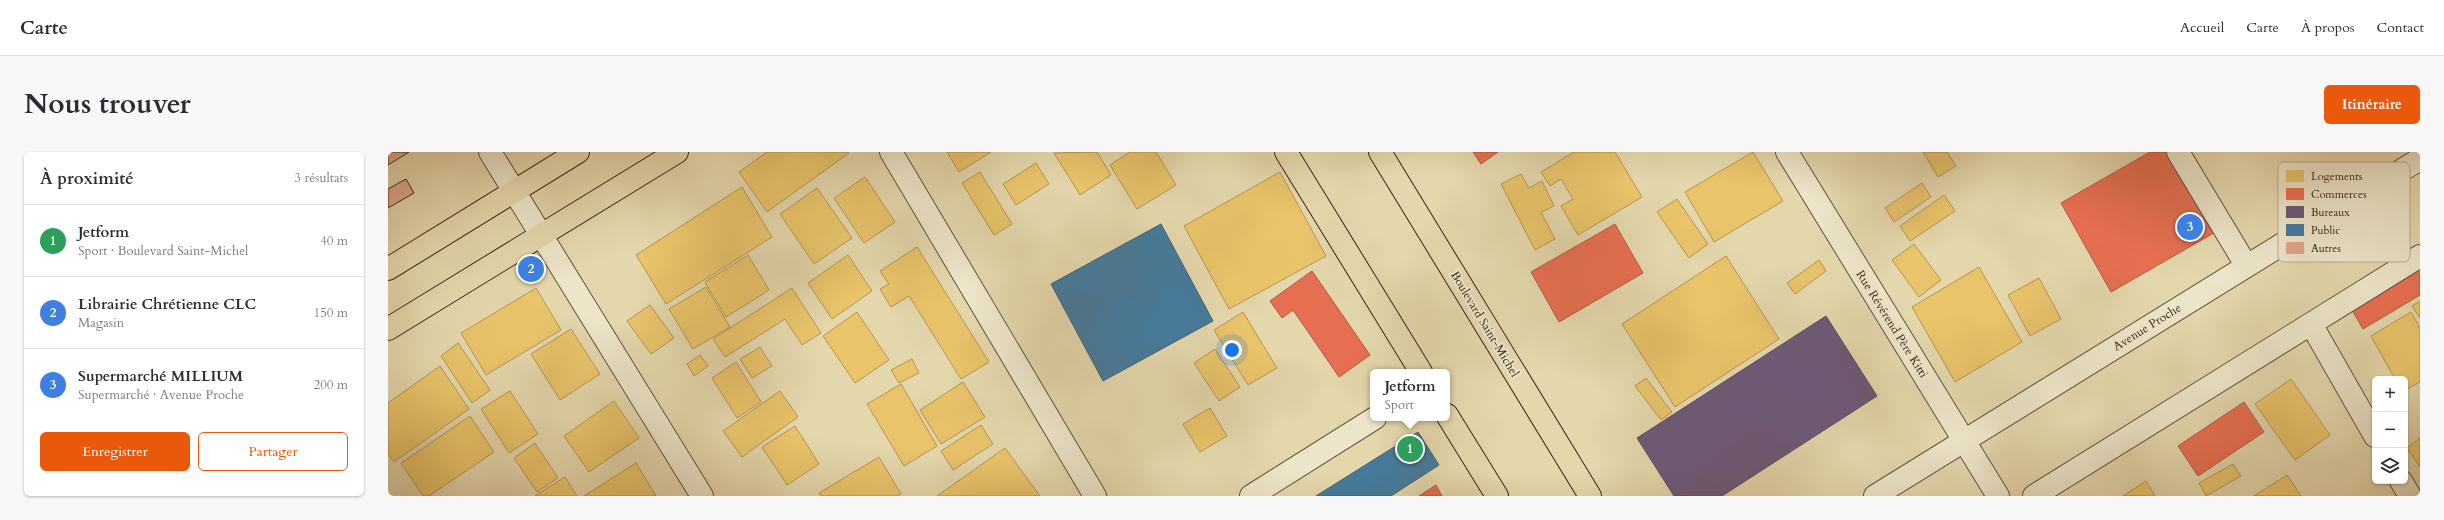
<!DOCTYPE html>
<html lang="fr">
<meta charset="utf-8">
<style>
:root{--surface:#fff;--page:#f7f7f7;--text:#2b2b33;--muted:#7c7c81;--line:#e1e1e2;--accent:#ea580c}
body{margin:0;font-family:Cardo,serif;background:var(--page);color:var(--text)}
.controls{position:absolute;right:12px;bottom:12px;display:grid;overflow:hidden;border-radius:6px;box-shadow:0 1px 3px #0004}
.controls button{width:36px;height:36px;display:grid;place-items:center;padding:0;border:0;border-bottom:1px solid var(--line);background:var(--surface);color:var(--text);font:20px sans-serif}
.you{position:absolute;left:844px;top:198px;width:14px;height:14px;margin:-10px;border:3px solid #fff;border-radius:50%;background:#1a73e8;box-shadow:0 0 0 6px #1a73e833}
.badge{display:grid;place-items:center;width:26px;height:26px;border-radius:50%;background:var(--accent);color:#fff;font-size:13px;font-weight:700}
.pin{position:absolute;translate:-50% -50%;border:2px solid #fff;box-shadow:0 1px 4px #0006}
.popup{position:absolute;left:982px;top:217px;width:80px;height:52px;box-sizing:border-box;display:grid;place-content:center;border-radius:6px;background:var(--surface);filter:drop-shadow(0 1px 3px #0005);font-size:13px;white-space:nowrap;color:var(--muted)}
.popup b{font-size:15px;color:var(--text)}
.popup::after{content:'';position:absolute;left:50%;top:100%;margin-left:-8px;border:8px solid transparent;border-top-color:var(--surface)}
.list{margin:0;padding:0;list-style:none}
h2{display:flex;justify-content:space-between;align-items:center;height:52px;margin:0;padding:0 16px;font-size:17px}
h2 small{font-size:13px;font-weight:400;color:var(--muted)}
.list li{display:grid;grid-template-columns:26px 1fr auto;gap:12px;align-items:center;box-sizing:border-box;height:72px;padding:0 16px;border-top:1px solid var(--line)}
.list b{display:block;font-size:15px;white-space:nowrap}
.list p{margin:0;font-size:13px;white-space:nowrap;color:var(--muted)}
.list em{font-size:13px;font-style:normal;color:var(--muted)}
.actions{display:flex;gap:8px;padding:12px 16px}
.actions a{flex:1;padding:9px 0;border:1px solid var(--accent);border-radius:6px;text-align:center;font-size:14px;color:var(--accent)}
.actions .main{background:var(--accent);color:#fff}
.icon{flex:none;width:22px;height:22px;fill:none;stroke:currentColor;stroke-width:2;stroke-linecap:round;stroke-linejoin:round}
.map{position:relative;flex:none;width:2032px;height:344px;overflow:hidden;border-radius:6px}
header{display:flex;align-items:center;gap:24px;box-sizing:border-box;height:56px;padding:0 20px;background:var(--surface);border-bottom:1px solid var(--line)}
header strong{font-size:19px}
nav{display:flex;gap:22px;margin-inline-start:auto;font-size:14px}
.intro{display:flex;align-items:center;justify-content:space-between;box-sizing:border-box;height:96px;padding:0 24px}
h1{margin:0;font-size:28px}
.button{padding:10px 18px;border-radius:6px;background:var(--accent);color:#fff;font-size:14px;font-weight:700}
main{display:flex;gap:24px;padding:0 24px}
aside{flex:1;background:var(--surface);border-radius:6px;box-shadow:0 1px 3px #0004}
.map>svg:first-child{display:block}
.homes{fill:#e9c46a;stroke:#b49452}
.shops{fill:#e76f51;stroke:#b25940}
.offices{fill:#6d597a;stroke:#5d495d}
.public{fill:#457b9d;stroke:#416175}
.building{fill:#dea78a;stroke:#382519}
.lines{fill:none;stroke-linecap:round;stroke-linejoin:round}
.minor-casing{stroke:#63523e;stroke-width:24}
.major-casing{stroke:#382519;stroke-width:24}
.minor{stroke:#ede5c9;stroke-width:22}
.major{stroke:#e4d7ac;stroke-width:22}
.labels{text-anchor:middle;stroke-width:4;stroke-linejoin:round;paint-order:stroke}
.street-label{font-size:12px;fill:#382519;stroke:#ede5c9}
.key{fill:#ede5c9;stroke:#b7ab94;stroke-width:1}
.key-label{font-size:11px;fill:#382519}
</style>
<header>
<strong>Carte</strong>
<nav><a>Accueil</a><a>Carte</a><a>À propos</a><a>Contact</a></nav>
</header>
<div class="intro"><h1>Nous trouver</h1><a class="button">Itinéraire</a></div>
<main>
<aside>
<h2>À proximité<small>3 résultats</small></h2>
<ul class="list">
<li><span class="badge" style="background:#2e9e5b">1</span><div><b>Jetform</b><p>Sport · Boulevard Saint-Michel</p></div><em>40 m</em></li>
<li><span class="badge" style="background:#3f7fe0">2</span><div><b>Librairie Chrétienne CLC</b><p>Magasin</p></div><em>150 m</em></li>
<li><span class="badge" style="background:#3f7fe0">3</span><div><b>Supermarché MILLIUM</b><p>Supermarché · Avenue Proche</p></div><em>200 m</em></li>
</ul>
<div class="actions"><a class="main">Enregistrer</a><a>Partager</a></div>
</aside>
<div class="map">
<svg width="2032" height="344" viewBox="0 0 2032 344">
<rect width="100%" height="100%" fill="#e4d7ac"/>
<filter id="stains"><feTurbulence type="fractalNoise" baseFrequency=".005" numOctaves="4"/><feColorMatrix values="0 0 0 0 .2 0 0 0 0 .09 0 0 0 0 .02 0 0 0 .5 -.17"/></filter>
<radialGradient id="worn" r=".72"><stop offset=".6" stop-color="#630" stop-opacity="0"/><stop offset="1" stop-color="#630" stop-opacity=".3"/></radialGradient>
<path class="homes" d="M 379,0 L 460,0 L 461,1 L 379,60 L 351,20 Z
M 559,0 L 603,0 L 571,20 Z
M 709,0 L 723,23 L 692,43 L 666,1 Z
M 742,0 L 768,0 L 788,33 L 749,57 L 722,13 Z
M 1186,0 L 1227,0 L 1254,45 L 1190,83 L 1173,54 L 1185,47 L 1173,27 L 1162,34 L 1153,20 Z
M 1365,0 L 1395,49 L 1326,90 L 1297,40 Z
M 1535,0 L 1559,0 L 1568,14 L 1550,25 Z
M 648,11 L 661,32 L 628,53 L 615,32 Z
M 592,20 L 624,72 L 606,83 L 574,31 Z
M 892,20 L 938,104 L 841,157 L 796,74 Z
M 1133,22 L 1141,36 L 1154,29 L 1166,54 L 1153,60 L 1167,87 L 1147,98 L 1113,32 Z
M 477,25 L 507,70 L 476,91 L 446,46 Z
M 1534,31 L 1543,45 L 1506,70 L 1497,56 Z
M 354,35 L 384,85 L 278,152 L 248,103 Z
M 429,36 L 464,86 L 426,112 L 392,62 Z
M 1556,43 L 1567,59 L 1522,89 L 1512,74 Z
M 1289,47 L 1320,92 L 1301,106 L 1269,60 Z
M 1526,92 L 1553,128 L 1531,145 L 1504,108 Z
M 529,95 L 601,210 L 573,227 L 521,144 L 503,155 L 492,137 L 501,132 L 492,119 Z
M 360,103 L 381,138 L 338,165 L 317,130 Z
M 460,103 L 484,139 L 444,167 L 420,131 Z
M 1338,104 L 1391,187 L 1287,255 L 1234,172 Z
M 1431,108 L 1438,119 L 1407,142 L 1399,131 Z
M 1591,115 L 1634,190 L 1567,230 L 1524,155 Z
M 1651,126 L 1673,167 L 1642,184 L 1620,143 Z
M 318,135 L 342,175 L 305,197 L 281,157 Z
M 148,136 L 173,178 L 98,223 L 73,181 Z
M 404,136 L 433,181 L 414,193 L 397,167 L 337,205 L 325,187 Z
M 2032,149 L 2032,166 L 2024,154 Z
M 262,153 L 286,186 L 263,202 L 239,169 Z
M 469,160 L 501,208 L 467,231 L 435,184 Z
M 855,160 L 889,216 L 860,233 L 826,178 Z
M 2023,160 L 2032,176 L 2032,230 L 2017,238 L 2017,227 L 2007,227 L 1983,184 Z
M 183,177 L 212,222 L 172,248 L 143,202 Z
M 70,191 L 102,238 L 84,251 L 53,204 Z
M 372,195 L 384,214 L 364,226 L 352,207 Z
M 827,197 L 852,235 L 831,249 L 806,211 Z
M 312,203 L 320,214 L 306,224 L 299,212 Z
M 524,207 L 531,221 L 511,231 L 503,218 Z
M 348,210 L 373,250 L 349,266 L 324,226 Z
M 52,214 L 81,257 L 6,310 L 0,301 L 0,251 Z
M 1258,226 L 1284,260 L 1273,268 L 1247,234 Z
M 1903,227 L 1942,283 L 1907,308 L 1867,252 Z
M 575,230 L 597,265 L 553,292 L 532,258 Z
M 513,232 L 549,294 L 516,314 L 479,252 Z
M 122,239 L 150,282 L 121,301 L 93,257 Z
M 392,239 L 410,265 L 354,305 L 335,279 Z
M 226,249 L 251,286 L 201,320 L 176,284 Z
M 822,256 L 839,284 L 812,300 L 795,272 Z
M 82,264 L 106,300 L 41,344 L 35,344 L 13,311 Z
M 593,273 L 605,292 L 565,318 L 553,299 Z
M 407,274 L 431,312 L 399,333 L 374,295 Z
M 2032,286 L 2032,315 L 2019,296 Z
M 147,291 L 170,326 L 149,340 L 126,306 Z
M 617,296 L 652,344 L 549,344 Z
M 491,305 L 513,342 L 509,344 L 433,344 L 431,341 Z
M 248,311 L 268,344 L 196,344 Z
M 1845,312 L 1853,324 L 1818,344 L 1811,331 Z
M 1899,323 L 1913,344 L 1866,344 Z
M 177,325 L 189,344 L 147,344 Z
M 1758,329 L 1767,344 L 1735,344 Z"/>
<path class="shops" d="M 1085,0 L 1110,0 L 1093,12 Z
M 1762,0 L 1787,0 L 1831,78 L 1723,140 L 1673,51 Z
M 1227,72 L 1255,121 L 1171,170 L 1143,120 Z
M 2027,113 L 2032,121 L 2032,143 L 1975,177 L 1961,153 Z
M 924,119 L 982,203 L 951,225 L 905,158 L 894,166 L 882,149 Z
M 1856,250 L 1876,280 L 1810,324 L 1790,294 Z
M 1048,333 L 1054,344 L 1031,344 Z"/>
<path class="offices" d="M 1438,164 L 1489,244 L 1334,344 L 1286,344 L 1249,286 Z"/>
<path class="public" d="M 773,72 L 825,169 L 715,229 L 663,132 Z
M 1030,280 L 1051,313 L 1003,344 L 928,344 Z"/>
<path class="building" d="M 0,0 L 21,0 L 0,13 Z
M 18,27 L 26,41 L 0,56 L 0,37 Z"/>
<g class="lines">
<g class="minor-casing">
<path id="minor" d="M 102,0 L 314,344
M 503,0 L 707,344
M 1399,0 L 1610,344
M 1790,0 L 1858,113
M 1923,172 L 1987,284
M 2013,329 L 2022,344
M 863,344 L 987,266
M 1487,344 L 2032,7
M 1646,344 L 2032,104"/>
</g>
<g class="major-casing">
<path id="major" d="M 898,0 L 1033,220
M 992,0 L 1202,344
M 0,117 L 190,0
M 0,177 L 289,0
M 1059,263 L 1109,344"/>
</g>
<use href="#minor" class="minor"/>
<use href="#major" class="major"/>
</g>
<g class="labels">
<g class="street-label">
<text transform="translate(1097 172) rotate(59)" y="4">Boulevard Saint-Michel</text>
<text transform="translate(1504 172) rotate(58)" y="4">Rue Révérend Père Kitti</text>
<text transform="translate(1759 175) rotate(-32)" y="4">Avenue Proche</text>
</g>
</g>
<rect x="1890" y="10" width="132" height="100" rx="6" class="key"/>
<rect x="1898" y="18" width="18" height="12" fill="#e9c46a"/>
<rect x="1898" y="36" width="18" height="12" fill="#e76f51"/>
<rect x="1898" y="54" width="18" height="12" fill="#6d597a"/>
<rect x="1898" y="72" width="18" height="12" fill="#457b9d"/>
<rect x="1898" y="90" width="18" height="12" fill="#dea78a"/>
<g class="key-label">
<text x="1923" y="28">Logements</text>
<text x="1923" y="46">Commerces</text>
<text x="1923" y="64">Bureaux</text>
<text x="1923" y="82">Public</text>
<text x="1923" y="100">Autres</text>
</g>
<rect width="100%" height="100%" filter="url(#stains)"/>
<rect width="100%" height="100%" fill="url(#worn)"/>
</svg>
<div class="controls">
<button>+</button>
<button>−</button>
<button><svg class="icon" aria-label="layers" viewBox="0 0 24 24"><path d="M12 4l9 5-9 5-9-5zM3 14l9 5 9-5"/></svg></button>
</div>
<div class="you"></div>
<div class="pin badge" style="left:1022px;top:297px;background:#2e9e5b">1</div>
<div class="popup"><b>Jetform</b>Sport</div>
<div class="pin badge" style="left:143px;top:117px;background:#3f7fe0">2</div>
<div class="pin badge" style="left:1802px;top:75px;background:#3f7fe0">3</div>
</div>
</main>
